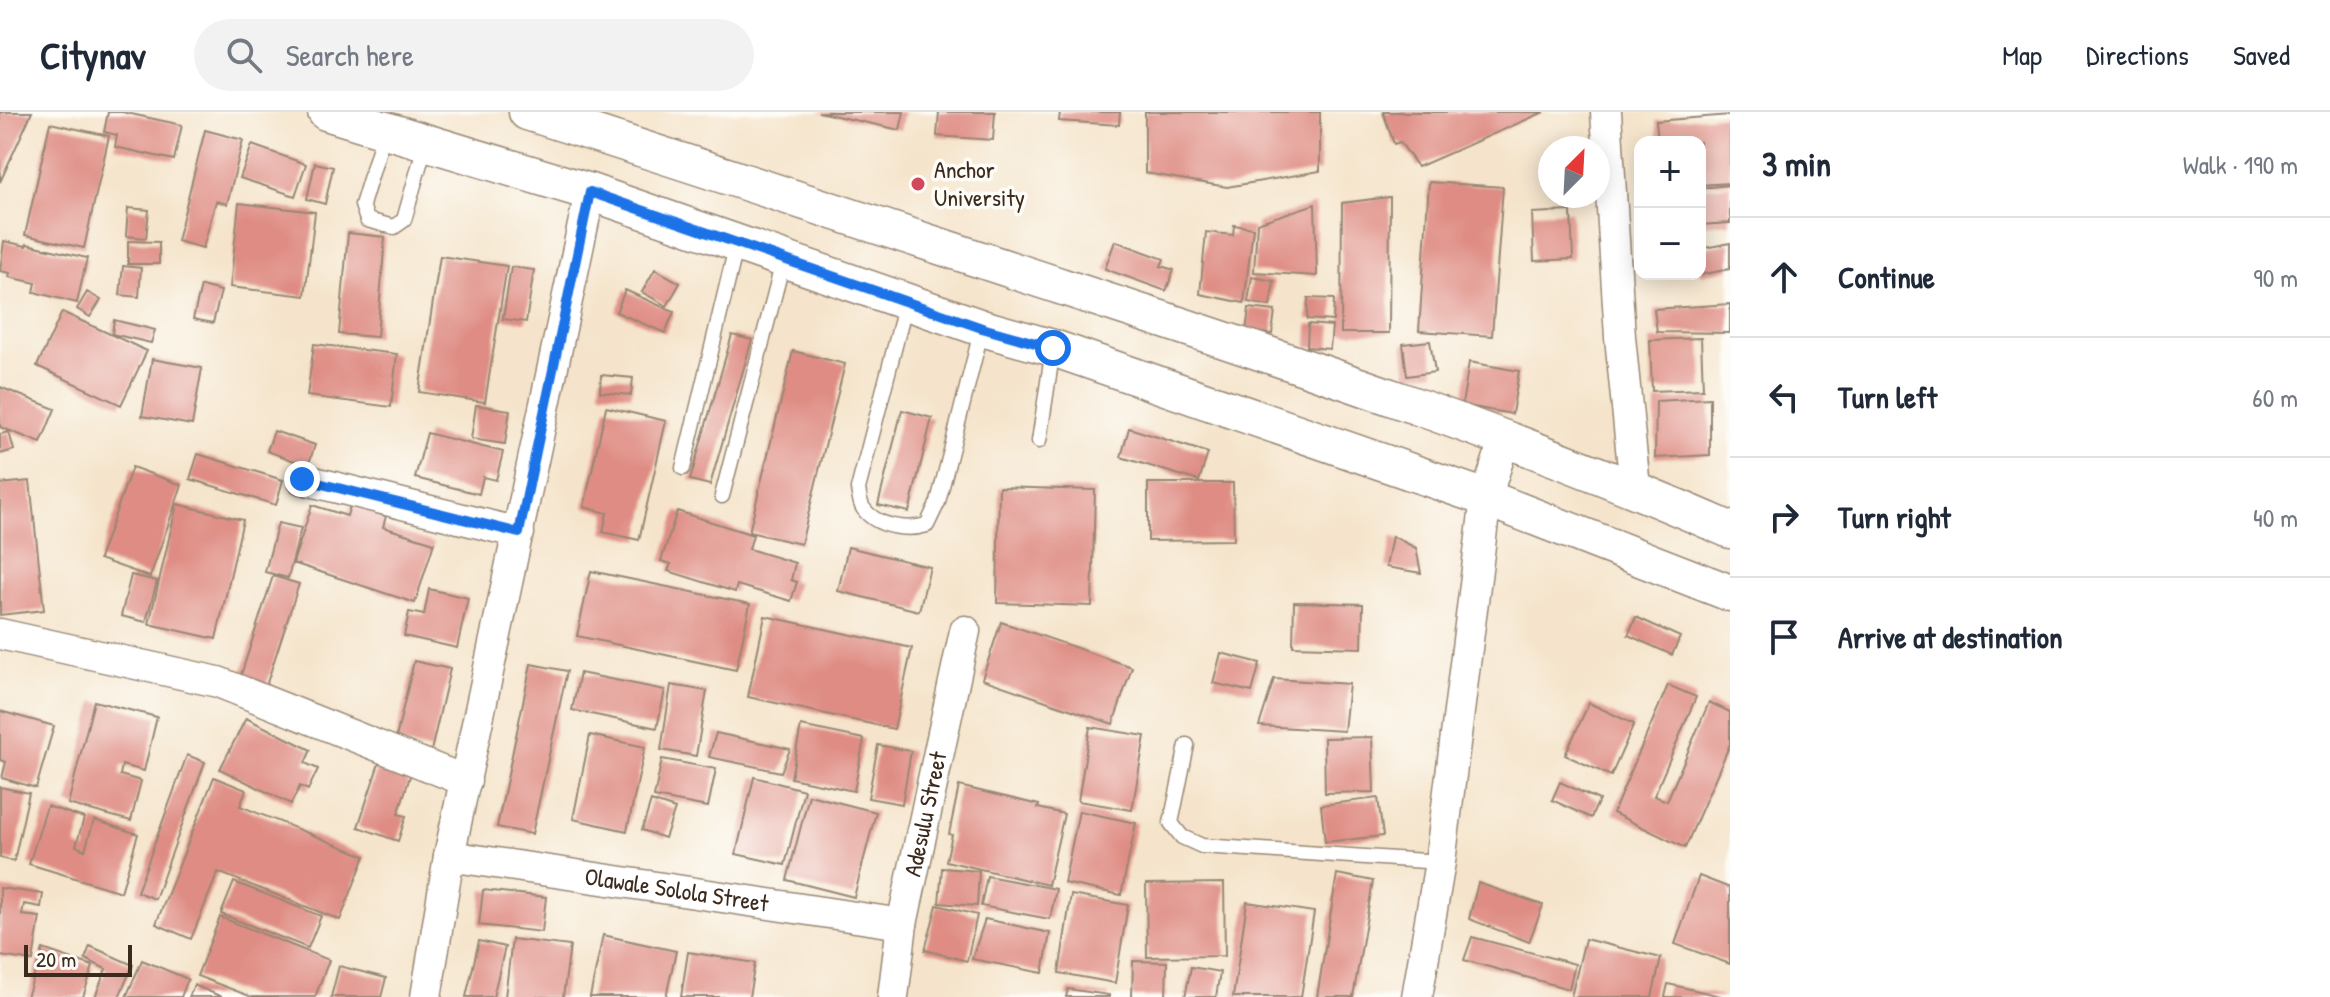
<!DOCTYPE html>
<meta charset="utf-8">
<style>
:root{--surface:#fff;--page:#f2f2f3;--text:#1f2937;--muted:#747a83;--line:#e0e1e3}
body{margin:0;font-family:"Patrick Hand",sans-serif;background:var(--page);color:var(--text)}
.controls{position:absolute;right:24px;top:24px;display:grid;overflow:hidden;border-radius:16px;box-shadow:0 4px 20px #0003}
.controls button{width:72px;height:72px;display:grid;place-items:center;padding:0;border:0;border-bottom:2px solid var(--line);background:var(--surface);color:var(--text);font:40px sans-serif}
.compass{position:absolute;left:1538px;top:24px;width:72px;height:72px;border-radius:50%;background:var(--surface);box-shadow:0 4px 20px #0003;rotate:24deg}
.scale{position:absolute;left:24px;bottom:20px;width:108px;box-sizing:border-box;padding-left:8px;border:4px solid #3b2a1e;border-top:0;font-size:22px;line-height:28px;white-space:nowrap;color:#3b2a1e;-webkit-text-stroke:6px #fdfcf7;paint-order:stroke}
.stop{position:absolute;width:24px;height:24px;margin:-18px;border:6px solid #1a73e8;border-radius:50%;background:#fff}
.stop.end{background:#1a73e8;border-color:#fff;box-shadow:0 2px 8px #0008}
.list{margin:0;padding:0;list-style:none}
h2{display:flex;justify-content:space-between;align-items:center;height:104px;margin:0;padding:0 32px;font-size:34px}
h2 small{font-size:26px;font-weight:400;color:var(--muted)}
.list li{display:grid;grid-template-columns:52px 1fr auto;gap:24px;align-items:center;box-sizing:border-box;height:120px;padding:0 32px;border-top:2px solid var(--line)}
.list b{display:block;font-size:30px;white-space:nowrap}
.list em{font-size:26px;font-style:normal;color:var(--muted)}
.icon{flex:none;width:44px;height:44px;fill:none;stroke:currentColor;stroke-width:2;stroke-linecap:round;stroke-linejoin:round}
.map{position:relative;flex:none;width:1730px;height:885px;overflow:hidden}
header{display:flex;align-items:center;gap:48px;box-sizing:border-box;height:112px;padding:0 40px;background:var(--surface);border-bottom:2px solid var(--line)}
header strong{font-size:38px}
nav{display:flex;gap:44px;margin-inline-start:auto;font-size:28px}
.search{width:560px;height:72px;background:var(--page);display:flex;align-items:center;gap:20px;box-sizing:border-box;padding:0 28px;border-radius:44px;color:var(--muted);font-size:30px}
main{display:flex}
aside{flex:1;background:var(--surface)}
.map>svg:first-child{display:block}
.building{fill:#df8d84}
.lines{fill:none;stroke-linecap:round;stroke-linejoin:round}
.service-casing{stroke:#988774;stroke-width:17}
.minor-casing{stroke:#988774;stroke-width:33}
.tertiary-casing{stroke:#988774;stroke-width:39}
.service{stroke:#fff;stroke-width:14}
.minor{stroke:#fff;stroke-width:30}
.tertiary{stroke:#fff;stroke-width:36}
.route{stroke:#1a73e8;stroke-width:10}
.poi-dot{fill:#d1495b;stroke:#fdfcf7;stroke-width:3}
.labels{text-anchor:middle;stroke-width:7;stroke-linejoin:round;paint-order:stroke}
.poi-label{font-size:24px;fill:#3b2a1e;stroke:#fdfcf7;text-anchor:start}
.street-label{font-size:24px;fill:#3b2a1e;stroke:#fdfcf7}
</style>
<header>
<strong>Citynav</strong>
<div class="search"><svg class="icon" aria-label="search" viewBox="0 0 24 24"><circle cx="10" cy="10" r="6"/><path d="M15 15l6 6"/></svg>Search here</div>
<nav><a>Map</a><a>Directions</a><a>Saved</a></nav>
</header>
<main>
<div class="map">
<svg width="1730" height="885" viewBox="0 0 1730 885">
<rect width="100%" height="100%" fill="#fdfcf7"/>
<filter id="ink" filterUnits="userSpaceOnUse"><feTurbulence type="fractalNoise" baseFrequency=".0125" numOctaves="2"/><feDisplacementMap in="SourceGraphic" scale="16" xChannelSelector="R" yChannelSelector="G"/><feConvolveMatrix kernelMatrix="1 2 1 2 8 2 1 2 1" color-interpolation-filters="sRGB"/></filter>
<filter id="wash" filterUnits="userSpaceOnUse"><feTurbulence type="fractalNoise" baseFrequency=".006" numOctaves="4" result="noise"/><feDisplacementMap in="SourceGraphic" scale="32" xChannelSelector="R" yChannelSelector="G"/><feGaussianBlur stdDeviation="1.8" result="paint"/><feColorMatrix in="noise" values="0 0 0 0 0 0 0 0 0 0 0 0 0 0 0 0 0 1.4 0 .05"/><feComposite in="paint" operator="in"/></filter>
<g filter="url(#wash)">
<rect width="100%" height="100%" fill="#f5e4cb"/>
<g id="blocks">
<path class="building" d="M 0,0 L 32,0 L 0,70 Z
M 108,0 L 122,0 L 182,13 L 174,48 L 115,35 L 117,23 L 104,20 Z
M 818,0 L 904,0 L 900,18 Z
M 939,0 L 995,0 L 993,28 L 937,24 Z
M 1060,0 L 1120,0 L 1119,13 L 1059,9 Z
M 1145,0 L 1320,0 L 1320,59 L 1227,75 L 1145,61 Z
M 1383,0 L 1544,0 L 1418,55 L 1400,30 L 1394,32 Z
M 1730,3 L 1730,71 L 1700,73 L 1700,30 L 1658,30 L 1656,9 Z
M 50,11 L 109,24 L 84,136 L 25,123 Z
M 205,18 L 243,28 L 227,92 L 216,89 L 203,136 L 177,129 Z
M 252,33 L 306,52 L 295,84 L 240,66 Z
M 315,51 L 333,55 L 325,92 L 307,87 Z
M 1429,70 L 1503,75 L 1492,224 L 1419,219 Z
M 1730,73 L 1730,111 L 1700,113 L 1700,76 Z
M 1390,85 L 1389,221 L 1341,221 L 1342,91 Z
M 239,91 L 315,100 L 305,184 L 230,175 Z
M 1315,92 L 1317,164 L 1254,160 L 1257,111 Z
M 128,96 L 149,98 L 146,126 L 126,124 Z
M 1571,99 L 1573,147 L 1534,149 L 1532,101 Z
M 1234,113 L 1253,116 L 1244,191 L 1200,182 L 1206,120 L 1233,123 Z
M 348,121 L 385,125 L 377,225 L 339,222 Z
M 4,129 L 26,134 L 27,132 L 87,146 L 77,191 L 34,180 L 36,171 L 9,165 L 10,161 L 0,159 Z
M 128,129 L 159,130 L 159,152 L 128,152 Z
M 1115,129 L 1164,147 L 1161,154 L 1174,158 L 1166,179 L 1105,157 Z
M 1730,131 L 1730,157 L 1700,163 L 1700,137 Z
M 440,144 L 507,154 L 485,290 L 419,280 Z
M 123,154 L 141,156 L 139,185 L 120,183 Z
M 511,155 L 534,158 L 526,210 L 503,207 Z
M 655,157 L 680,171 L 667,194 L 642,180 Z
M 1252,165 L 1274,169 L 1270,194 L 1248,190 Z
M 201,174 L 221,179 L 213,211 L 193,207 Z
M 625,178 L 674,200 L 665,221 L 616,200 Z
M 87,180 L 101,188 L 90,205 L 77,197 Z
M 1308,186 L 1334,187 L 1333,209 L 1307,207 Z
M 1730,192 L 1730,221 L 1657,220 L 1654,197 Z
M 1249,196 L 1275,199 L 1272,222 L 1246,220 Z
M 62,200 L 147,239 L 121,293 L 37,254 Z
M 114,208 L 155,218 L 151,231 L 112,222 Z
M 1308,212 L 1332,214 L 1330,237 L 1307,235 Z
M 732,223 L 752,228 L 710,373 L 690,368 Z
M 1701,226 L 1703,277 L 1652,279 L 1650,228 Z
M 1430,229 L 1435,260 L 1407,264 L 1403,232 Z
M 314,232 L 397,242 L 391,295 L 307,284 Z
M 793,239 L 845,252 L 801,432 L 749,420 Z
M 152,247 L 202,256 L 192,313 L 142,304 Z
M 1469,250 L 1519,259 L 1512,302 L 1462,293 Z
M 601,263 L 633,266 L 631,283 L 600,280 Z
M 0,275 L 55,297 L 41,331 L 0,315 Z
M 1710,286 L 1710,343 L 1655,346 L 1656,289 Z
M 476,293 L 510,298 L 505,332 L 471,327 Z
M 606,295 L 666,309 L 639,428 L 603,420 L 607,401 L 584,395 Z
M 902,298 L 932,306 L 909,400 L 878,393 Z
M 1129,316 L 1208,341 L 1199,369 L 1121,345 Z
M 274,319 L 315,333 L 308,354 L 267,339 Z
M 9,320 L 14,338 L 0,342 L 0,322 Z
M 427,321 L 503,340 L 496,368 L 483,365 L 479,382 L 415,366 Z
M 198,342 L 283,368 L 276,393 L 190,367 Z
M 132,355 L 182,373 L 150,465 L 99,447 Z
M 30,369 L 44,498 L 0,503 L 0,372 Z
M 1148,371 L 1233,371 L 1234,428 L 1148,429 Z
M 999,375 L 1095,378 L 1092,494 L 997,491 Z
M 177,392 L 243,408 L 216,527 L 149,512 Z
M 312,393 L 347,404 L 350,393 L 386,404 L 383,415 L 434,431 L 415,491 L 293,451 Z
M 677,399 L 753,423 L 749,437 L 795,451 L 791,468 L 797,470 L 791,489 L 737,473 L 735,480 L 668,459 L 671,452 L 661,449 Z
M 278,411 L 301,416 L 288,466 L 265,460 Z
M 1392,424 L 1416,436 L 1421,461 L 1386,455 Z
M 848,435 L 930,455 L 919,499 L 838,479 Z
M 591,459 L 750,492 L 736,558 L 577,524 Z
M 131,463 L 157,469 L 146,510 L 121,504 Z
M 273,464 L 299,472 L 265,577 L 239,569 Z
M 429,477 L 468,486 L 457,536 L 404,524 L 409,500 L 424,503 Z
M 1294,490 L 1363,492 L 1362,536 L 1293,534 Z
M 765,504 L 912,536 L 894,617 L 748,585 Z
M 1636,505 L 1680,525 L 1672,543 L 1628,523 Z
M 1001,510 L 1132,555 L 1113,612 L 982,567 Z
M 1221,541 L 1260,551 L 1252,580 L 1213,571 Z
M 414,549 L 450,557 L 431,639 L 395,630 Z
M 531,552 L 567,559 L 532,722 L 497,715 Z
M 580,561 L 665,578 L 657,616 L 572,598 Z
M 1274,567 L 1349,572 L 1344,619 L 1259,614 Z
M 671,573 L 707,579 L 696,644 L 661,638 Z
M 1668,573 L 1696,585 L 1654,684 L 1667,689 L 1709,590 L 1730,600 L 1730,632 L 1685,736 L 1613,701 Z
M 94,589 L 157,605 L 144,659 L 122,653 L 120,663 L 141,669 L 131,709 L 68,692 Z
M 1589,591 L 1634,612 L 1611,664 L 1565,643 Z
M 0,599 L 54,614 L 36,676 L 2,666 L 6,650 L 0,648 Z
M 246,606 L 311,638 L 305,651 L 318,657 L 308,678 L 300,674 L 291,692 L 220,657 Z
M 801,614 L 864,627 L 854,679 L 791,666 Z
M 1090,615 L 1145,624 L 1132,698 L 1078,689 Z
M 716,621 L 790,637 L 781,660 L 709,645 Z
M 590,623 L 645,635 L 627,719 L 573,707 Z
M 1372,625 L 1374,680 L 1325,681 L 1324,626 Z
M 878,633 L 911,639 L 902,692 L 868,686 Z
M 187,643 L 205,650 L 155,787 L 137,780 Z
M 662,647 L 716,657 L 708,695 L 654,685 Z
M 380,648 L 412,658 L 398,702 L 406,704 L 398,729 L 358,715 Z
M 214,665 L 246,678 L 240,694 L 365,744 L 340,808 L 218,760 L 191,827 L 156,812 Z
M 754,665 L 804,678 L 785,753 L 736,742 Z
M 1560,670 L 1599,688 L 1591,706 L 1552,688 Z
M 959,674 L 1039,693 L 1038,696 L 1064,702 L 1048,773 L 946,749 L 952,723 L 949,722 Z
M 0,675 L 29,681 L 14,749 L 0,746 Z
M 809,683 L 876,700 L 854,785 L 787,768 Z
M 1378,686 L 1383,724 L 1325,730 L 1321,693 Z
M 651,689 L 675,697 L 665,726 L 642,718 Z
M 47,694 L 84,706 L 76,734 L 85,738 L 94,708 L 138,722 L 121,780 L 29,752 Z
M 1079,699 L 1136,711 L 1121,783 L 1064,771 Z
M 942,756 L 979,759 L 977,794 L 939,791 Z
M 1337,762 L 1373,769 L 1353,885 L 1317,885 Z
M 987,764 L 1056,777 L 1050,807 L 981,794 Z
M 1699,764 L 1730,776 L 1730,852 L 1675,832 Z
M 234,770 L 321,804 L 308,836 L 221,802 Z
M 1224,771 L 1225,844 L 1147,845 L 1146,772 Z
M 1478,771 L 1543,793 L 1529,830 L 1469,807 Z
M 0,776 L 43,782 L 41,795 L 24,792 L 22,803 L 40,805 L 33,849 L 0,844 Z
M 483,778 L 546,785 L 542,820 L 479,813 Z
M 1071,783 L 1128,793 L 1115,871 L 1059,861 Z
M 1247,790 L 1314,800 L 1301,885 L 1233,885 Z
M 937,793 L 977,803 L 967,849 L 925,838 Z
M 220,805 L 329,848 L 315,885 L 252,885 L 197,864 Z
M 985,807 L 1050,821 L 1043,861 L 972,847 Z
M 603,823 L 676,839 L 666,885 L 590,885 Z
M 1472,825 L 1575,852 L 1569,877 L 1464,848 Z
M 512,827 L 570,834 L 563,885 L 505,885 Z
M 1585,827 L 1661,846 L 1652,885 L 1571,885 Z
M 479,829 L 505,835 L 493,885 L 466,885 Z
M 90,834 L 133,853 L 119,885 L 95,885 L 106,857 L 85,847 Z
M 43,837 L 93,854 L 83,885 L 27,885 Z
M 688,840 L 755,851 L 749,885 L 681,885 Z
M 142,848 L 188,867 L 181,885 L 126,885 Z
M 1133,849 L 1167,850 L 1166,885 L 1132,885 Z
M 339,854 L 386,866 L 381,885 L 331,885 Z
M 1191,855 L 1220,860 L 1216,885 L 1185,885 Z
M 1668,872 L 1721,884 L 1721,885 L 1665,885 Z
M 194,873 L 222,885 L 189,885 Z
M 1068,877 L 1109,883 L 1109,885 L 1066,885 Z"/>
</g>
</g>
<g filter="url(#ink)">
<use href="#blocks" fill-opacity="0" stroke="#988774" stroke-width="2"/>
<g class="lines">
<g class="service-casing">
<path id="service" d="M 385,18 L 362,93 L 367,108 L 394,115 L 404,108 L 426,30
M 906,191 L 858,377 C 859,383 860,391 863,396 C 876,415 907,419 927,413 L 938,390 L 982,216
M 1039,329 L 1053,237
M 683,356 L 737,131
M 722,384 L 784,146
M 1187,633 L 1171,711 L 1182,725 L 1202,734 L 1440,750"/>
</g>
<g class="minor-casing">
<g id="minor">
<path d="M 1606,0 L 1620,225 L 1635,376"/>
<path d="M 302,367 L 519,421"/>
<path d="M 0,522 L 218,570 L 466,669"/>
<path id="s1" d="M 449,744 L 902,812"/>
<path d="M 426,885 L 449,744 L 590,80"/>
<path id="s2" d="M 893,885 L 902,812 L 965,519"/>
<path d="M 1417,885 L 1440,750 L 1486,386 L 1505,326"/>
</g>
</g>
<g class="tertiary-casing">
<path id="tertiary" d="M 326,0 L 590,80 L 982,216 L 1053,236 L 1486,386 L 1730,481
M 527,0 C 706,56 884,116 1063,175 C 1288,248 1513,323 1730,418"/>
</g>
<use href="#service" class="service"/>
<use href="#minor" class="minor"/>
<use href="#tertiary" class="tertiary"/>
</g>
</g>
<g class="lines" filter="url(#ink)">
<path class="route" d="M 302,367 L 519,421 L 590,80 L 982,216 L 1053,236"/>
</g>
<circle class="poi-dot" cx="918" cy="72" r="8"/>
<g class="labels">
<g class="poi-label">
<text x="934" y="66">Anchor<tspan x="934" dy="28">University</tspan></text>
</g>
<g class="street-label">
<text dy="8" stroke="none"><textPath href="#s2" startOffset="186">Adesulu Street</textPath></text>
<text dy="8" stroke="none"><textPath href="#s1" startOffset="230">Olawale Solola Street</textPath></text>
</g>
</g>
</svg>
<div class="controls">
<button>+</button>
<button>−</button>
</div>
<svg class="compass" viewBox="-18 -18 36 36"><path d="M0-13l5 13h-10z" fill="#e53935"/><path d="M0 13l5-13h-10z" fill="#747a83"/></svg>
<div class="scale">20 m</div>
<div class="stop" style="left:1053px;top:236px"></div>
<div class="stop end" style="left:302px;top:367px"></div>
</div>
<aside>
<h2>3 min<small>Walk · 190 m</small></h2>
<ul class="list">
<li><svg class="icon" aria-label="ahead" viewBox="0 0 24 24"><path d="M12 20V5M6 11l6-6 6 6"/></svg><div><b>Continue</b></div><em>90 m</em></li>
<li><svg class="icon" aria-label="left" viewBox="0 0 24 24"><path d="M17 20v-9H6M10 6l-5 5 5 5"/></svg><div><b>Turn left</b></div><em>60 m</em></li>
<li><svg class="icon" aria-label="right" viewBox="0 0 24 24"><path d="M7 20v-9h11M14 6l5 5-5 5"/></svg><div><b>Turn right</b></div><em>40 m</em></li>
<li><svg class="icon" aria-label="arrive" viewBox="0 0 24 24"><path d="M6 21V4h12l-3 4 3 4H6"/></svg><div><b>Arrive at destination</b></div></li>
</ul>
</aside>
</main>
